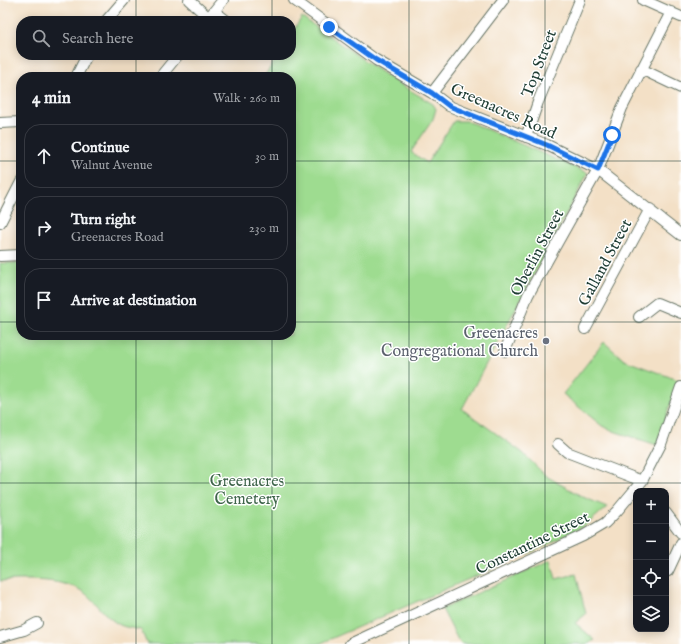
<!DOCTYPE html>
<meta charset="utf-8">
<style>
:root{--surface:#171b24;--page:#20242c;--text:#f1f3f6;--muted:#9ea1a6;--line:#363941}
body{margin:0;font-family:"IM FELL English",serif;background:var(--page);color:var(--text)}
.controls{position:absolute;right:12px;bottom:12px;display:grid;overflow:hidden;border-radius:8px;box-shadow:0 2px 10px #0003}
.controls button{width:36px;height:36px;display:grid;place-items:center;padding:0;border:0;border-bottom:1px solid var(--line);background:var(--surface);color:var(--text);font:20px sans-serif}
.stop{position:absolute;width:12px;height:12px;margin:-9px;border:3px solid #1a73e8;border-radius:50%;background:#fff}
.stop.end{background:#1a73e8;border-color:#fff;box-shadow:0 1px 4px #0008}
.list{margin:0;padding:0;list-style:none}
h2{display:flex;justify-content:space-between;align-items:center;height:52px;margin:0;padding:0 16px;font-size:17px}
h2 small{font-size:13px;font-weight:400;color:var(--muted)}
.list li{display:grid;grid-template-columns:26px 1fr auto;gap:12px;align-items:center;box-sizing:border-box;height:64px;margin:0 8px 8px;padding:0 8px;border:1px solid var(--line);border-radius:16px}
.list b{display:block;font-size:15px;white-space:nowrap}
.list p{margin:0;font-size:13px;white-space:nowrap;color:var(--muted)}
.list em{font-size:13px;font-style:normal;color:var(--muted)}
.icon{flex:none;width:22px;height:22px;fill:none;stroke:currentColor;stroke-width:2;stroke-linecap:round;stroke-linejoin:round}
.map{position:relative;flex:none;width:681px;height:644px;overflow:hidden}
.search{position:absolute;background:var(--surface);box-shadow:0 2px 10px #0003;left:16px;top:16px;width:280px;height:44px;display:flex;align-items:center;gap:10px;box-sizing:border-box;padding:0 14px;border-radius:16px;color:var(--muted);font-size:15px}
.panel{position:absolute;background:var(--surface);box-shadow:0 2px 10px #0003;left:16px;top:72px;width:280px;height:268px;border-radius:16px}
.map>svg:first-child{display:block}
.green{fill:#9edc90;stroke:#5e8c62}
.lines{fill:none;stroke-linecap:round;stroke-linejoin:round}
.minor-casing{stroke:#697667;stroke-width:12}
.minor{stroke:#fff;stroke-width:10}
.route{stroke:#1a73e8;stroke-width:5}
.grid{fill:none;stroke:#1f3d34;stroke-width:1;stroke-opacity:0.55}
.worship-dot{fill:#6b7280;stroke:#fff;stroke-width:1.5}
.labels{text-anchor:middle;stroke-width:3;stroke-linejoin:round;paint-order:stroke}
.street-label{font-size:16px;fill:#1f3d34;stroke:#fff}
.worship-label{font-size:16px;fill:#5b616d;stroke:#fff;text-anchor:end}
.park-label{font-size:16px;fill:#3f654b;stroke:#fff}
</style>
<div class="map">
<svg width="681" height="644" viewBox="0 0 681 644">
<rect width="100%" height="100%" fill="#fff"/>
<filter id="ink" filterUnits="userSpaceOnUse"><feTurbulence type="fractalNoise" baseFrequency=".025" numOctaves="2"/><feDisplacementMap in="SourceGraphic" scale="8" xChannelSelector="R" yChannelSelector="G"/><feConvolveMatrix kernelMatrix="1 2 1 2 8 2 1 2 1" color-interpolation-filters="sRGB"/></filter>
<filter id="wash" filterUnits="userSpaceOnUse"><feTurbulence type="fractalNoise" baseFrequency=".012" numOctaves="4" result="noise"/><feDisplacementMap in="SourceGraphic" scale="16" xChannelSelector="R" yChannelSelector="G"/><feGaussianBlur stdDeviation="0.9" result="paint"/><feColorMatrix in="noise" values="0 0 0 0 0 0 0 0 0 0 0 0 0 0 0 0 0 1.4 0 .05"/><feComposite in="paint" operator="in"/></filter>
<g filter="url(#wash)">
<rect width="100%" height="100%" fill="#f3e0c6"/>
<path class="green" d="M 302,17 L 385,75 L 433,104 L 436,109 L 433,119 L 411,152 L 427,163 L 454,121 L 467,121 L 588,173 L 462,409 L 523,453 L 546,476 L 583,497 L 607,507 L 586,525 L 543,547 L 319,644 L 147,644 L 141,630 C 134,628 126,628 120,625 C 106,618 98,604 86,594 C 67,578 24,579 0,581 L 0,263 L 21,263 L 21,335 L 291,335 L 291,77 L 264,77 L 278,55 L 291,55 L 291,34 Z
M 604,342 L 624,360 L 678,380 L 657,445 L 616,432 L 602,426 L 563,394 Z
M 551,560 L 556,579 L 576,574 L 586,614 L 575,623 L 595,640 L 588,644 L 462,644 L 458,640 L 442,609 Z"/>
</g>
<g filter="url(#ink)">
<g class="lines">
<g class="minor-casing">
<path id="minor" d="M 189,0 L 209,18
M 294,0 L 376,60 L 432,93 L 449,106 L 547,145 L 598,170 L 681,235
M 643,0 L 681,17
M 214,11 L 227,21
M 106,21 L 124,0
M 206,21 L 223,0
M 641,69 L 681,88
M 76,77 L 87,55
M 160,77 L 178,55
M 432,93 L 503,0
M 0,123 L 21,122
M 526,137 L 538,102 L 580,0
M 0,223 L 21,182
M 0,256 L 21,255
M 639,317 L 657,303 L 681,313
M 585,329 L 650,209
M 505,351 L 528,295 L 598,170 L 622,108 L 671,12
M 558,444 L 567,452 L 642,481
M 666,513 L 681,533
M 668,571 L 681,543
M 0,637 L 24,630 L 37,623
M 350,644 L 583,536 L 605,523 L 617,511 L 642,481 L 661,444 L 681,387"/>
</g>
<use href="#minor" class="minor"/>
</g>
</g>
<g class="lines" filter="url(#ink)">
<path class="route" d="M 329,27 L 376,60 L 432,93 L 449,106 L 547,145 L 598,170 L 612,135"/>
</g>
<path class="grid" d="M 136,0 L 136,21M 272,0 L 272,21M 409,0 L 409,644M 545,0 L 545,644M 136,55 L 136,77M 272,55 L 272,77M 0,161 L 21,161M 291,161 L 681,161M 0,322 L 21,322M 291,322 L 681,322M 136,335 L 136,644M 272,335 L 272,644M 0,483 L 681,483"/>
<circle class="worship-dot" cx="546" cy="341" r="4"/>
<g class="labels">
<g class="street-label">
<text transform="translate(538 63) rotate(-69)" y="6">Top Street</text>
<text transform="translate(504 110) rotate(24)" y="6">Greenacres Road</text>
<text transform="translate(536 252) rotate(-62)" y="6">Oberlin Street</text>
<text transform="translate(604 262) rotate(-62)" y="6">Galland Street</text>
<text transform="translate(532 542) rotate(-26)" y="6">Constantine Street</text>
</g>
<g class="worship-label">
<text x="538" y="338">Greenacres<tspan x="538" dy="18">Congregational Church</tspan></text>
</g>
<g class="park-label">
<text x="247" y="486">Greenacres<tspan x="247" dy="18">Cemetery</tspan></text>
</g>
</g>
</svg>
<div class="controls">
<button>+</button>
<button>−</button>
<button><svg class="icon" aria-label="locate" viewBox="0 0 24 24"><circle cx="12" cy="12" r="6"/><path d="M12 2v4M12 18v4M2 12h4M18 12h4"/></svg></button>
<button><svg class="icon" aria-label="layers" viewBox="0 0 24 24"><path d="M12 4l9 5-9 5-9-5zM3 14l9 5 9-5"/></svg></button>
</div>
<div class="stop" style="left:612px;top:135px"></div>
<div class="stop end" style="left:329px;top:27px"></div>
<div class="search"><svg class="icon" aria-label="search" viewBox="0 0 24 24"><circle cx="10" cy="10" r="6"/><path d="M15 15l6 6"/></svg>Search here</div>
<section class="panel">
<h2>4 min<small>Walk · 260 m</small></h2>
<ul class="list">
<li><svg class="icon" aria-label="ahead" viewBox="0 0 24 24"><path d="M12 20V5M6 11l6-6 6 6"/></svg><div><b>Continue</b><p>Walnut Avenue</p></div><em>30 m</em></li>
<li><svg class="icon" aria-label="right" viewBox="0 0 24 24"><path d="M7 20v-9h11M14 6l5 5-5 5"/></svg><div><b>Turn right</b><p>Greenacres Road</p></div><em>230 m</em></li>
<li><svg class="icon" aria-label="arrive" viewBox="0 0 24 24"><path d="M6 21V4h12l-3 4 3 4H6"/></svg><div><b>Arrive at destination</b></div></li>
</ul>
</section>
</div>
